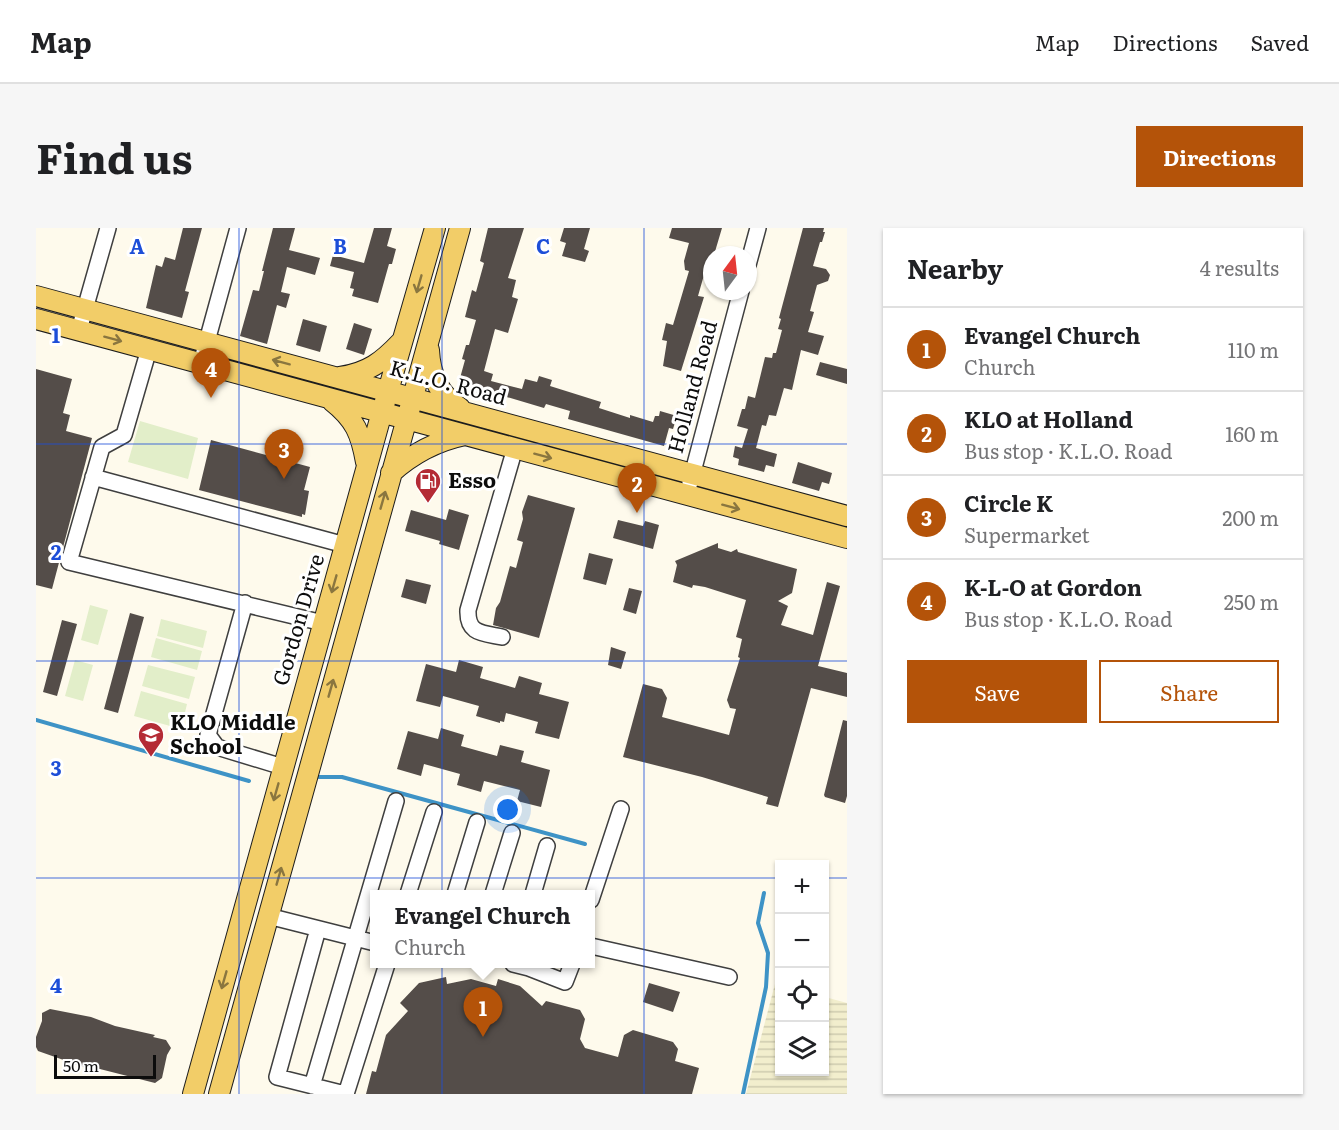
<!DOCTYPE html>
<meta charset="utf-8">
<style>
:root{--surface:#fff;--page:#f6f6f6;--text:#202124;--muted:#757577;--line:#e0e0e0;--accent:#b45309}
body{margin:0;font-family:Literata,serif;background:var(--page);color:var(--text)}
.controls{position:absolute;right:18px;bottom:18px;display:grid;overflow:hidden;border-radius:0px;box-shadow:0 2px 4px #0004}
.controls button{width:54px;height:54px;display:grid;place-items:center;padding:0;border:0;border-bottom:2px solid var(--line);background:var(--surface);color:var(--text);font:30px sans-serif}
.compass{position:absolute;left:667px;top:18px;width:54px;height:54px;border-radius:50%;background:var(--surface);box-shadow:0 2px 4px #0004;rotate:15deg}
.scale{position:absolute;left:18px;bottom:15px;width:102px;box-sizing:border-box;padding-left:6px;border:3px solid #0c0c0c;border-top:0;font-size:16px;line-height:21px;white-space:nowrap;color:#0c0c0c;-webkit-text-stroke:4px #fff;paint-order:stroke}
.you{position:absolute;left:472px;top:582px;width:21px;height:21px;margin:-15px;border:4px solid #fff;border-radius:50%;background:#1a73e8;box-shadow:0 0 0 9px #1a73e833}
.badge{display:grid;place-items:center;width:39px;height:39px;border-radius:50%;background:var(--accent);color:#fff;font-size:20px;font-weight:700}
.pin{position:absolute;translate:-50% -50px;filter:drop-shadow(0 2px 3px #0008)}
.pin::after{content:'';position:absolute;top:32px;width:21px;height:18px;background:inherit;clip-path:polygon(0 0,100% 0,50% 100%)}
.popup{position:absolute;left:334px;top:662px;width:225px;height:78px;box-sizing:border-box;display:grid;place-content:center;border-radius:0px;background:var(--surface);filter:drop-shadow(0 2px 4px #0005);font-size:20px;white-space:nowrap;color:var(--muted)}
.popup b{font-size:22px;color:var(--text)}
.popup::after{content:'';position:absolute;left:50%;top:100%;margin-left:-12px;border:12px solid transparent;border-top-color:var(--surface)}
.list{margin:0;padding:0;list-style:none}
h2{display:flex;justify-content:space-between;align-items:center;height:78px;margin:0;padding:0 24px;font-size:26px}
h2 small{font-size:20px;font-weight:400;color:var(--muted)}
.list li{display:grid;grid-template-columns:39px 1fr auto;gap:18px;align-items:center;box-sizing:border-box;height:84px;padding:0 24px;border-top:2px solid var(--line)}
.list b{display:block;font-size:22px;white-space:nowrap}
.list p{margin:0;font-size:20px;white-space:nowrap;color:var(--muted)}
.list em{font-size:20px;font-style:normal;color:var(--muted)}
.actions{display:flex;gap:12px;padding:18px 24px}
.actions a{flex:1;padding:14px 0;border:2px solid var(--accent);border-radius:0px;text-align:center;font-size:21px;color:var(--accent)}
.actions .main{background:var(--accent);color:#fff}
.icon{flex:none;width:33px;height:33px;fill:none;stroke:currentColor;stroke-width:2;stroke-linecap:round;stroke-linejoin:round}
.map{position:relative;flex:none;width:811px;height:866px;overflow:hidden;border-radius:0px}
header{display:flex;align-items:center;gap:36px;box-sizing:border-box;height:84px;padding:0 30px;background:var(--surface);border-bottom:2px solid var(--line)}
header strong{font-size:28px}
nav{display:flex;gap:33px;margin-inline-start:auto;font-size:21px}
.intro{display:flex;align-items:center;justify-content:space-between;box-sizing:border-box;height:144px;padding:0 36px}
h1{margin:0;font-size:42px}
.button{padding:15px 27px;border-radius:0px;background:var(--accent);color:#fff;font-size:21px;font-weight:700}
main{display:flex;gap:36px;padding:0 36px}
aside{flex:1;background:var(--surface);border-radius:0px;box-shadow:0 2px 4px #0004}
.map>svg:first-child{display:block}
.farmland{fill:url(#farmland-rules)}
.pitch{fill:#e2eec9}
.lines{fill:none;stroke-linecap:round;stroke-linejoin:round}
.stream{stroke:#3e93c6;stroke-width:4}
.building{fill:#544d49}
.minor-casing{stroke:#3f3f3f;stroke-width:18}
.major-casing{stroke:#1d1d1d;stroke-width:22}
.minor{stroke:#fff;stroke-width:15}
.major{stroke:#f2cd68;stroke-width:20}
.oneway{stroke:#8a763f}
.grid{fill:none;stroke:#1d4ed8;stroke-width:1.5;stroke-opacity:0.55}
.labels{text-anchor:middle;stroke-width:6;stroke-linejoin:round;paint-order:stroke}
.street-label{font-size:21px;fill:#0c0c0c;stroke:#fff}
.poi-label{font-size:21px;font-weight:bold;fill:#0c0c0c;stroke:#fff;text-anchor:start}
.grid-label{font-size:20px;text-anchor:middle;font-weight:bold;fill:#1d4ed8;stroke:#fff;stroke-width:6;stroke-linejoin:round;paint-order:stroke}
</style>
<header>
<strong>Map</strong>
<nav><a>Map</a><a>Directions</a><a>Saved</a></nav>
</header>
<div class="intro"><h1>Find us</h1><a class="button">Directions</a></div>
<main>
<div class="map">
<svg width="811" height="866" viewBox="0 0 811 866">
<defs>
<pattern id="farmland-rules" width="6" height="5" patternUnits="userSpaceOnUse" patternTransform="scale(1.5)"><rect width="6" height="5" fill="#f2eecd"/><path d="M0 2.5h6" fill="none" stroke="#cecbaf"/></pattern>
</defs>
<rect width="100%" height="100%" fill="#fefaec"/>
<path class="farmland" d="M 739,756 L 744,757 L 744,844 L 788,844 L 789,769 L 811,775 L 811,866 L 710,866 Z"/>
<path class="pitch" d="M 104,193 L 162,210 L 152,251 L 92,234 Z
M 54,377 L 72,382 L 62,417 L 45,412 Z
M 125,391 L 171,403 L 167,420 L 121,408 Z
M 120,410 L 166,423 L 161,442 L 115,429 Z
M 39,432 L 57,437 L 47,473 L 29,468 Z
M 112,437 L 159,449 L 153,471 L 106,458 Z
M 105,463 L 151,476 L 145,501 L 98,488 Z"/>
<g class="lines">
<path class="stream" d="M 0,492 L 213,553
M 283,549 L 306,549 L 549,616
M 707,866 L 730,759 L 732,725 L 722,695 L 728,665"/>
</g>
<path class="building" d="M 147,0 L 166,0 L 149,63 L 153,64 L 146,90 L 110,80 L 120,37 L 126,39 L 129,29 L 139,32 Z
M 237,0 L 259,0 L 253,22 L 284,30 L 279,47 L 251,39 L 245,64 L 254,66 L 250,80 L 241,77 L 231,116 L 204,108 L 217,62 L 223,63 L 228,43 L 226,43 Z
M 338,0 L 356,0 L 351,18 L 360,21 L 356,36 L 353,36 L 342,75 L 316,68 L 318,61 L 314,60 L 318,44 L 294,38 L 297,27 L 328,35 Z
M 452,0 L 488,0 L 472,50 L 480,52 L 476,69 L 482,71 L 472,105 L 459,101 L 448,143 L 457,146 L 455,153 L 486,161 L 489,151 L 501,154 L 503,148 L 516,152 L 514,158 L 565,174 L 563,180 L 594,190 L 594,187 L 617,194 L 619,188 L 623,188 L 624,183 L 641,188 L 637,201 L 633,200 L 628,218 L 532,191 L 534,183 L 510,176 L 508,180 L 464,167 L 463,172 L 421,161 L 429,132 L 426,131 L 430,117 L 433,117 L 440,92 L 429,89 L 436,62 L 440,64 L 448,35 L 444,33 Z
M 528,0 L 554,0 L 548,21 L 553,23 L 549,34 L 526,28 L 530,15 L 524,13 Z
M 636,0 L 686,0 L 678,27 L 676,27 L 676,39 L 673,49 L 668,47 L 662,68 L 668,69 L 645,143 L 627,138 L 631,113 L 626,112 L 630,95 L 637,97 L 653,43 L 649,42 L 648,33 L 653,15 L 633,10 Z
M 767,0 L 788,0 L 787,4 L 789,4 L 786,14 L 784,14 L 777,38 L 790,41 L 794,47 L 792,53 L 781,57 L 774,83 L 778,84 L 772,104 L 788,108 L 782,127 L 765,122 L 756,162 L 748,160 L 740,188 L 733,187 L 730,198 L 726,197 L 720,220 L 741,226 L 738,239 L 730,237 L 728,244 L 702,237 L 703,231 L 697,229 L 699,218 L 706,220 L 712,201 L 701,198 L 706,181 L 709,181 L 712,168 L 719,170 L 729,129 L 736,130 L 737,125 L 740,125 L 746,102 L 742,101 L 745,91 L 743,90 Z
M 267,91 L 291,98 L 284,124 L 260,117 Z
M 318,95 L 336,101 L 328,127 L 310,121 Z
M 784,134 L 811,141 L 811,156 L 780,147 Z
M 0,141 L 36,151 L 27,185 L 34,187 L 30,203 L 56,210 L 16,361 L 0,357 Z
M 175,212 L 274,239 L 268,262 L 273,263 L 269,287 L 266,286 L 266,289 L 163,262 Z
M 762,234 L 796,245 L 793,256 L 786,254 L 783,263 L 756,255 Z
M 492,267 L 539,280 L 503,410 L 457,397 L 460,380 L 464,374 L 474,338 L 480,340 L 487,314 L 481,312 L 487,291 L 486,284 Z
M 413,281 L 433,287 L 423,322 L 403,316 L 404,313 L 369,303 L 375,282 L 410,292 Z
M 582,292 L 607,298 L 609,293 L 623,297 L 617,321 L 577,310 Z
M 682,315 L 682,320 L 695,324 L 701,321 L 702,324 L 761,341 L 756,365 L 742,373 L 752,378 L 745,397 L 777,407 L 791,354 L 804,358 L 782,438 L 811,445 L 811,469 L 775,460 L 742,579 L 730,576 L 732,569 L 666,549 L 587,529 L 607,456 L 626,461 L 631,470 L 626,489 L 693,507 L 700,481 L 694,480 L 691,472 L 704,430 L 702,429 L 706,411 L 700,409 L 710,372 L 669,359 L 657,357 L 656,360 L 637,354 L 641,337 L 639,333 Z
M 553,325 L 577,331 L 570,357 L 547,351 Z
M 370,351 L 395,357 L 390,376 L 365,369 Z
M 593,360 L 606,363 L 600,386 L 587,382 Z
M 94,385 L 108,389 L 82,485 L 68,481 Z
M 26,392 L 41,396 L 21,468 L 7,464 Z
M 575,419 L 590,424 L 585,441 L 572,437 Z
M 423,432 L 447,439 L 444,450 L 479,460 L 483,448 L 506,455 L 503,466 L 533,474 L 523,511 L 499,505 L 502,494 L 470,485 L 468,494 L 464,493 L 464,495 L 440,488 L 443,478 L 407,468 L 404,479 L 380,473 L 390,436 L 420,444 Z
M 807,492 L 811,493 L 811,568 L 809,575 L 789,569 L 788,567 Z
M 405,500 L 428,507 L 425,518 L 461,528 L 464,517 L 488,523 L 485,534 L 514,542 L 505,579 L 481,573 L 484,562 L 448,553 L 445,564 L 421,557 L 424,546 L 388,536 L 385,548 L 361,541 L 372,503 L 402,511 Z
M 410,749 L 411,756 L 435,751 L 460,758 L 462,751 L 484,758 L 506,778 L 510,773 L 544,782 L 549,791 L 544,811 L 549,820 L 582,829 L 588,807 L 597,802 L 637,814 L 642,821 L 639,833 L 663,840 L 656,866 L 330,866 L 336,843 L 340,844 L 350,807 L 372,783 L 364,775 L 383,755 Z
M 613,755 L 644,764 L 637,784 L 607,774 Z
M 14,781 L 55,789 L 79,798 L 119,807 L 117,809 L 130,812 L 135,820 L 131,827 L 126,850 L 119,855 L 56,839 L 56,842 L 2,823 L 0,819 L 0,809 L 6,793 L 6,785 Z"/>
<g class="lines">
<g class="minor-casing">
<path id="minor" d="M 712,37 L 722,0
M 43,102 L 72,0
M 113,121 L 88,207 L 66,219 L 33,334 L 287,395
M 165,135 L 202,0
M 57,249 L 309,317
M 654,255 L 705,63
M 209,375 L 172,507 L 181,519 L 247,539
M 466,409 C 446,405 431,406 432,382 L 479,220
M 372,666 L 398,584
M 419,666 L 441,594
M 457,666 L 476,605
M 497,666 L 511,618
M 555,672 L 585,581
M 232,688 L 339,715
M 282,701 L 241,849 L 309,866
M 555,718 L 693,749
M 477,736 L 493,740 L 529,754 L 536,736
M 276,858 L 360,573
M 310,866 L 351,736"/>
</g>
<g class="major-casing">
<path id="major" d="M 0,68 L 811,288
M 0,91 L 811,310
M 393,122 C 394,146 403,167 424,180
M 304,149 C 332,145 346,134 365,114
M 296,173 C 319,191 325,206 330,234
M 355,245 C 376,226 400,213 429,207
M 157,866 L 346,184 L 399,0
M 183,866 L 424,0"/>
</g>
<use href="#minor" class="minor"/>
<use href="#major" class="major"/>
</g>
<defs><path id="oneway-shaft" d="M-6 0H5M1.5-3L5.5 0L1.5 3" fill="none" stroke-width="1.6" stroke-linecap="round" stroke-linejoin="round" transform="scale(1.5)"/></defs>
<g class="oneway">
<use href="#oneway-shaft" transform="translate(383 56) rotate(106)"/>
<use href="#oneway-shaft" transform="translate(77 111) rotate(15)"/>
<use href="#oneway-shaft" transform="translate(245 134) rotate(-165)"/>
<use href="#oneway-shaft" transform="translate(507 228) rotate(15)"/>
<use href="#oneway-shaft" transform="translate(347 272) rotate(-74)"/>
<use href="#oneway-shaft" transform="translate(695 279) rotate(15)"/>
<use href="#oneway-shaft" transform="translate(298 356) rotate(106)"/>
<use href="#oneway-shaft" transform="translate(295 460) rotate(-74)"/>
<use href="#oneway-shaft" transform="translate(240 564) rotate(106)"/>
<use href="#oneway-shaft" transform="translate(243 648) rotate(-74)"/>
<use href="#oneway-shaft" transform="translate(188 752) rotate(106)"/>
</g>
<path class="grid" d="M 203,0 L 203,866M 406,0 L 406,866M 608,0 L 608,866M 0,216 L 811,216M 0,433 L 811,433M 0,650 L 744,650M 788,650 L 811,650"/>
<defs>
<g id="fuel-pin" transform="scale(1.35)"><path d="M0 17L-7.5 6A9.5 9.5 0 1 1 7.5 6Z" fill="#b42b35" stroke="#fff"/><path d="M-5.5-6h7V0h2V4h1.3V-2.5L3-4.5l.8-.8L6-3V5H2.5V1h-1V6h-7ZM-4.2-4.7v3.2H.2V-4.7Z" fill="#fff"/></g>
<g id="school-pin" transform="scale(1.35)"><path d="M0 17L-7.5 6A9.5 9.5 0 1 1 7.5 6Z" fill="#b42b35" stroke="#fff"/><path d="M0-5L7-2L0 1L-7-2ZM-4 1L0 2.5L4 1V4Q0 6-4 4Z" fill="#fff"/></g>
</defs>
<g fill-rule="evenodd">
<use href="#fuel-pin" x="392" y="253"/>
<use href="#school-pin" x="115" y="507"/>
</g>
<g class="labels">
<g class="street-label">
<text transform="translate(412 155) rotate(15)" y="7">K.L.O. Road</text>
<text transform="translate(657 159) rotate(-75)" y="7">Holland Road</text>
<text transform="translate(263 392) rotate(-74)" y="7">Gordon Drive</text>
</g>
<g class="poi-label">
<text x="412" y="260">Esso</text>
<text x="134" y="502">KLO Middle<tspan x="134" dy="24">School</tspan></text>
</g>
</g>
<g class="grid-label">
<text x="101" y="26">A</text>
<text x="304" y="26">B</text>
<text x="507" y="26">C</text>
<text x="20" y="115">1</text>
<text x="20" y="332">2</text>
<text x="20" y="548">3</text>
<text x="20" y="765">4</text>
</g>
</svg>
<div class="controls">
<button>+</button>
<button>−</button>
<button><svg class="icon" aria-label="locate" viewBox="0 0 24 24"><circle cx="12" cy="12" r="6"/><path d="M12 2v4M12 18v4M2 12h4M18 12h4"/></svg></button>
<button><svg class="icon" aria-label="layers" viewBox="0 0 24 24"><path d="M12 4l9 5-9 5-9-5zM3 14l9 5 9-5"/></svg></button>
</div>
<svg class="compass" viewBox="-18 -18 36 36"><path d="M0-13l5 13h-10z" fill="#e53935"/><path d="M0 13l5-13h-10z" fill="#757577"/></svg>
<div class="scale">50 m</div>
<div class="you"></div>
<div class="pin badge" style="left:447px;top:809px">1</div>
<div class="popup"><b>Evangel Church</b>Church</div>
<div class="pin badge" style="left:601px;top:285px">2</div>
<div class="pin badge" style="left:248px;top:251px">3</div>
<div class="pin badge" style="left:175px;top:170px">4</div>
</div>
<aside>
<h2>Nearby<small>4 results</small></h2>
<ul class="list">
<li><span class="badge">1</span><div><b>Evangel Church</b><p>Church</p></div><em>110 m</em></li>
<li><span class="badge">2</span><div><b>KLO at Holland</b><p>Bus stop · K.L.O. Road</p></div><em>160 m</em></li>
<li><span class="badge">3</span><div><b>Circle K</b><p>Supermarket</p></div><em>200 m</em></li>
<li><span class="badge">4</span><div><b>K-L-O at Gordon</b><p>Bus stop · K.L.O. Road</p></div><em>250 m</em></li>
</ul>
<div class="actions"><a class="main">Save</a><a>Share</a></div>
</aside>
</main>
